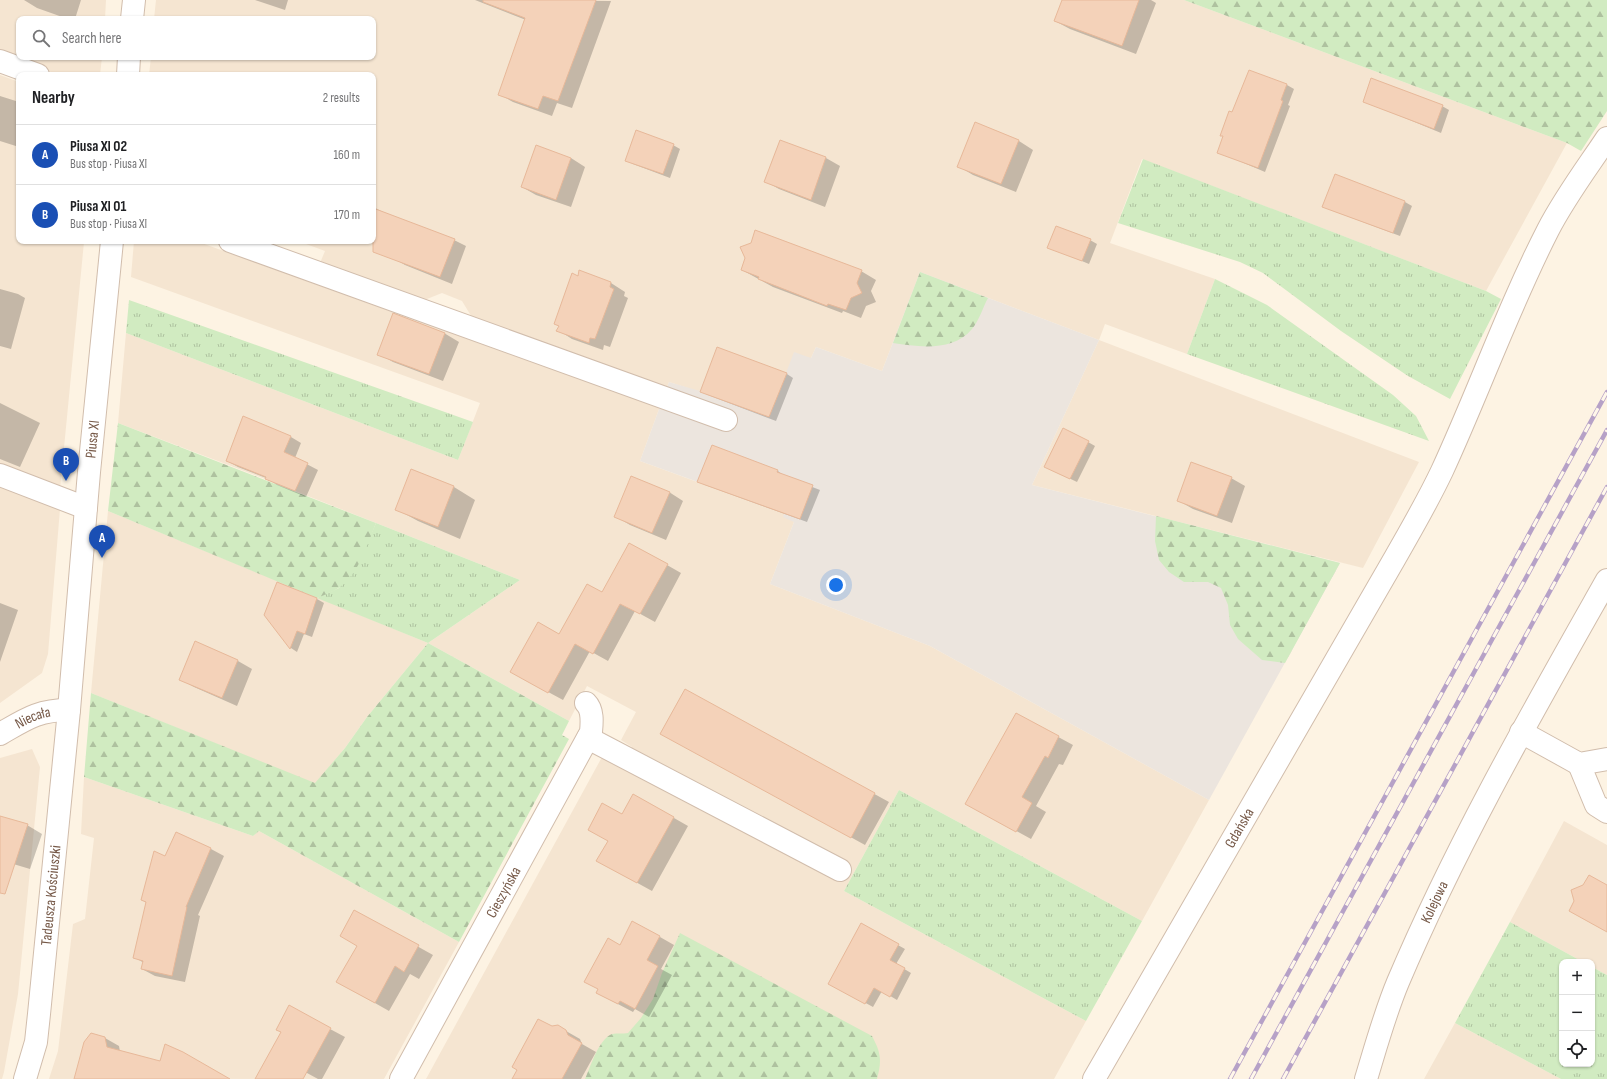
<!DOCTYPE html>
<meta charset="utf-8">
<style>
:root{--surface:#fff;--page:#f6f6f6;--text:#202124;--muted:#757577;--line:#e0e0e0;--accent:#ec6c43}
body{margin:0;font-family:"Sofia Sans Condensed",sans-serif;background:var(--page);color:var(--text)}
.controls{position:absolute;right:12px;bottom:12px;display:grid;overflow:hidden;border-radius:8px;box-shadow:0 1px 3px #0004}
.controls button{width:36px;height:36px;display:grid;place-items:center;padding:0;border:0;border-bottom:1px solid var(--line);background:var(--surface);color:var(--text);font:20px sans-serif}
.you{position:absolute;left:836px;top:585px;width:14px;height:14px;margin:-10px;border:3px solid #fff;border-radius:50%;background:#1a73e8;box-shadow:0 0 0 6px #1a73e833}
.badge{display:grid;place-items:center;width:26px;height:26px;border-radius:50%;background:var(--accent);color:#fff;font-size:13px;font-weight:700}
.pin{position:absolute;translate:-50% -33px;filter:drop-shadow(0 1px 2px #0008)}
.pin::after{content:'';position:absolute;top:21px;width:14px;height:12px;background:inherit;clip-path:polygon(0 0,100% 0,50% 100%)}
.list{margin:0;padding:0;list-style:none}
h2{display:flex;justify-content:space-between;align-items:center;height:52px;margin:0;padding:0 16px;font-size:17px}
h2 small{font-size:13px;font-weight:400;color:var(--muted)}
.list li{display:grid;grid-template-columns:26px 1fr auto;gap:12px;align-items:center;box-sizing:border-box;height:60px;padding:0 16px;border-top:1px solid var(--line)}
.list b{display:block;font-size:15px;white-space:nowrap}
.list p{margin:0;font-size:13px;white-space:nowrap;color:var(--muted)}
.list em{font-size:13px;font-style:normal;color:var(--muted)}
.icon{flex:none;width:22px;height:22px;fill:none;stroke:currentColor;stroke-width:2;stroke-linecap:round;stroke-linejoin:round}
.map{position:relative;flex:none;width:1607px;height:1079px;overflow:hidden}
.search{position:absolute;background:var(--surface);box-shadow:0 1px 3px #0004;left:16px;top:16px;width:360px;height:44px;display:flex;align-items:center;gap:10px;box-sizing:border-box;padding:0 14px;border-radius:8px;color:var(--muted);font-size:15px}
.panel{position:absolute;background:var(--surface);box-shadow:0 1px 3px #0004;left:16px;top:72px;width:360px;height:172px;border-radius:8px}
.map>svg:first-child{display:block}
.residential{fill:#f5e5d1}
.industrial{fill:#ece5de}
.grass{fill:url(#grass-tufts)}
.forest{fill:url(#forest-firs)}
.shadow{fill:#0003}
.building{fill:#f4d2b9;stroke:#e7b899}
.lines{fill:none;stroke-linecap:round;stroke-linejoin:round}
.minor-casing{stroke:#d1bdac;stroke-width:24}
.minor{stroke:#fff;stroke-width:22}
.rail-casing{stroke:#b6a1c7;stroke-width:4.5}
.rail{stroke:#fff7ea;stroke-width:3;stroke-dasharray:9;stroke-linecap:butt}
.labels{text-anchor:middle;stroke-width:3;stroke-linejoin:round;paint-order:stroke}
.street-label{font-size:15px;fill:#765948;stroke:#fff7ea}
</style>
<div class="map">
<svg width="1607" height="1079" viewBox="0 0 1607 1079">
<defs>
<pattern id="grass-tufts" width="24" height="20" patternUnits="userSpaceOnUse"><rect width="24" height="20" fill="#d1ebc1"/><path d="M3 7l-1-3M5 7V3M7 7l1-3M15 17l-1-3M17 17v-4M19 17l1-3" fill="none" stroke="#aec19f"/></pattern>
<pattern id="forest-firs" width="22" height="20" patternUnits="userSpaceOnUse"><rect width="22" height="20" fill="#d1ebc1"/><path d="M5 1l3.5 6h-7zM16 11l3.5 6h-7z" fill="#aec19f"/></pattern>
</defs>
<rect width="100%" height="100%" fill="#fdf3e3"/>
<path class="residential" d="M 0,0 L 106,0 L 105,19 L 19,19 L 19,57 L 102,57 L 100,75 L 59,75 L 0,53 Z
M 156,0 L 1184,0 L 1567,143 L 1486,291 L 1142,159 L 1110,243 L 1215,279 L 1187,354 L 1105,324 L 1099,340 L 1419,462 L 1363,568 L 1032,485 L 1099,340 L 920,272 L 882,371 L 816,347 L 811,358 L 787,373 L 700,392 L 669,382 L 640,461 L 763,506 L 786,511 L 794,522 L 770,584 L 930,646 L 1209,800 L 1142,921 L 899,790 L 844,891 L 1086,1021 L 1054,1079 L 426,1079 L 602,757 L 626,757 L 632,747 L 621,740 L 636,712 L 587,686 L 569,721 L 428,643 L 367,717 L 345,748 L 315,784 L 91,693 L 108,511 L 428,643 L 520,580 L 265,479 L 118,423 L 126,333 L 458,460 L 480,403 L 131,277 L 134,241 L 196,241 L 554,370 L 562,351 L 473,319 L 462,301 L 442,293 L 422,301 L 320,263 L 325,251 L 298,241 L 373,241 L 373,75 L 149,75 L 151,57 L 373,57 L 373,19 L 154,19 Z
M 0,75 L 19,82 L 19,241 L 81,241 L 84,242 L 60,489 L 0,465 Z
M 0,485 L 60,509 L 48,654 L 42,673 L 0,703 Z
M 32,749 L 40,767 L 18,994 L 4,1072 L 2,1079 L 0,1079 L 0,758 Z
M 84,777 L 253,836 L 259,831 L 459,942 L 384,1079 L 49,1079 L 58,1051 L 73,924 L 85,919 L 94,838 L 81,834 Z
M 1564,821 L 1607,845 L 1607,975 L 1592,967 L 1592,962 L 1583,962 L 1510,922 Z
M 1455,1023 L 1561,1079 L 1424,1079 Z"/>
<path class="industrial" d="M 920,272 L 1099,340 L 1032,485 L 1340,563 L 1209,800 L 930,646 L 770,584 L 794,522 L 783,517 L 785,511 L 764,504 L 764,506 L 640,461 L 669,382 L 700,391 L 717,347 L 786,373 L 794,352 L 811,358 L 816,347 L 882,371 Z"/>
<path class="grass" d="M 1143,159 L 1486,291 L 1501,299 L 1450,399 L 1408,376 L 1341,331 L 1263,273 L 1240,262 L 1118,223 Z
M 1215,279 L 1267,305 L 1393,395 L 1416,416 L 1429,441 L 1187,354 Z
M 129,300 L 473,422 L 458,460 L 126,333 Z
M 376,523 L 520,580 L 428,643 L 317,598 L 339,588 L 362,555 Z
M 899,790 L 1142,921 L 1086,1021 L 844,891 Z
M 1510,922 L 1583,962 L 1562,962 L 1562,1064 L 1592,1064 L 1592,967 L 1607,975 L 1607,1079 L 1561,1079 L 1455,1023 Z"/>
<path class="forest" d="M 1184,0 L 1607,0 L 1607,111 L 1581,151 L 1567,143 Z
M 920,272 L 988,298 C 983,307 979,321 972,329 C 953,352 919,347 893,343 Z
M 118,423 L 376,523 C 367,545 359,573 340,587 C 333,592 324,595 317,598 L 108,511 Z
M 1156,516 L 1340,563 L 1285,663 L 1262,660 L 1238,639 L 1230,625 L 1228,605 L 1221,588 L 1208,582 L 1184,582 L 1169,572 L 1159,560 L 1155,541 Z
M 428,643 L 569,721 L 562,735 L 569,739 L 459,942 L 259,831 L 253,836 L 84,777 L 91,693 L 315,783 L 345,748 L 367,717 Z
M 680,933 L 872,1036 C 881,1053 882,1060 877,1079 L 585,1079 C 591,1066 598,1040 612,1034 C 617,1033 623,1034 628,1033 L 641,1018 L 653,999 L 662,973 Z"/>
<path class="shadow" d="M 24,0 L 81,0 L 75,19 L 68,19 L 37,8 Z
M 255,0 L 288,0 L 285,10 Z
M 475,0 L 611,1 L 572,108 L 557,103 L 552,116 L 513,102 L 499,94 L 526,20 Z
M 1063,0 L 1151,0 L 1156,3 L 1136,54 L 1070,29 L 1055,21 Z
M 1287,85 L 1294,89 L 1288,105 L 1290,106 L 1265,172 L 1218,152 L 1224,137 L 1222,135 L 1233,114 Z
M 0,96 L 19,102 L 19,147 L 0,141 Z
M 1364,101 L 1442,106 L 1449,110 L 1441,133 Z
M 976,124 L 1019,141 L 1033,150 L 1016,192 L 973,175 L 958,166 Z
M 780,141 L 826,158 L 840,166 L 825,207 L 779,189 L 765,181 Z
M 673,145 L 680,149 L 670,178 L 633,164 L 626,160 Z
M 571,158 L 585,167 L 571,207 L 536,195 L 522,187 Z
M 1405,202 L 1412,206 L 1400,236 L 1331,210 L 1324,206 Z
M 373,207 L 385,213 L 454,240 L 466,246 L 452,284 L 405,265 L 393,258 L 373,238 Z
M 1090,240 L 1097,244 L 1089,264 L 1048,247 Z
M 742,270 L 861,271 L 876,280 L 871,291 L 876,302 L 866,306 L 861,318 L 843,311 L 842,313 L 773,287 Z
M 580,272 L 611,283 L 625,292 L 624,296 L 628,298 L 610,347 L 604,345 L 603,350 L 572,339 L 558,330 Z
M 0,289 L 18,294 L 25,298 L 11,349 L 0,346 Z
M 444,333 L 459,342 L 443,381 L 393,362 L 379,354 Z
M 718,348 L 787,374 L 793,378 L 776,421 L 708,395 L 701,391 Z
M 0,403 L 40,423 L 20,467 L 0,459 Z
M 291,437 L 301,443 L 295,458 L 318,470 L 306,497 L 277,485 L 266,478 L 238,467 L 227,461 Z
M 1088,442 L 1095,446 L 1077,482 L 1052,470 Z
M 713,446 L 778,471 L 784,476 L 820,490 L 807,522 L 705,485 L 698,481 Z
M 412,470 L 454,487 L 475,500 L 460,539 L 418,521 L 396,509 Z
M 1231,478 L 1245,486 L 1232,523 L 1193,509 L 1179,501 Z
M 669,492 L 683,501 L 666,540 L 630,525 L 615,516 Z
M 667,565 L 681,573 L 655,622 L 635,611 L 608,661 L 590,651 L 563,700 L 526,680 L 603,593 Z
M 317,599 L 324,603 L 312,637 L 304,634 L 297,652 L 291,648 L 265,615 Z
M 0,603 L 18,610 L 0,662 Z
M 196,642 L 238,661 L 252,669 L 237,706 L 194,687 L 180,679 Z
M 685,690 L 889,802 L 865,845 L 676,741 Z
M 1016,714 L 1073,745 L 1063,765 L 1059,764 L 1036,806 L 1046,812 L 1031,839 L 980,811 Z
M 623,816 L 674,818 L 688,826 L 652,891 L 612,869 Z
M 0,817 L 27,825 L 42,834 L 30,869 L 0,860 Z
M 176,834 L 211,849 L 224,856 L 198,915 L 200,916 L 185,982 L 155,976 L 142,969 L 144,963 L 134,957 L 147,903 L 142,900 L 166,857 Z
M 354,911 L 433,955 L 419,979 L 410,974 L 389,1011 L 352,990 L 358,946 Z
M 862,925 L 905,949 L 896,964 L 911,973 L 897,1000 L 882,991 L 873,1007 L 829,983 Z
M 660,937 L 674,945 L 661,969 L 672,975 L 649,1017 L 635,1009 L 633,1012 L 597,993 L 620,946 Z
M 552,1027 L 566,1031 L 580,1039 L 582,1044 L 596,1052 L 581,1079 L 513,1079 Z
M 330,1029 L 345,1037 L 322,1079 L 318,1079 L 285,1061 Z
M 105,1038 L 119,1046 L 120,1052 L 153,1079 L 75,1079 Z"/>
<path class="building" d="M 483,0 L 596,0 L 558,101 L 543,96 L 538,109 L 498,95 L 525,18 L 483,2 Z
M 1062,0 L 1139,0 L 1122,46 L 1054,21 Z
M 1249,70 L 1287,84 L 1281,100 L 1283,101 L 1258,168 L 1217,153 L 1223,136 L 1220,136 L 1229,111 L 1232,112 Z
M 1371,78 L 1443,105 L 1434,129 L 1363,102 Z
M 975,122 L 1019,140 L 1001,184 L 957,167 Z
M 636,130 L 674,144 L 663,174 L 625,161 Z
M 780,140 L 826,157 L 811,200 L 764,182 Z
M 536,145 L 571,158 L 556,200 L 521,187 Z
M 1335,174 L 1405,201 L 1393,233 L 1322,207 Z
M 373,208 L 455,239 L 440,277 L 373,252 Z
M 1056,226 L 1091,239 L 1082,261 L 1047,248 Z
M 755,230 L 862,270 L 857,283 L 862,293 L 851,298 L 846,310 L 828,304 L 827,306 L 758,279 L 759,277 L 741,270 L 745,258 L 740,247 L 751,243 Z
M 579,270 L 611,282 L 610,287 L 614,289 L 595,339 L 590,338 L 589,343 L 556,331 L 559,326 L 554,324 L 572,273 L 578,276 Z
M 393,313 L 445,333 L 429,374 L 377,355 Z
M 717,347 L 787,373 L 769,417 L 700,392 Z
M 243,416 L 291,436 L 284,452 L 308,463 L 295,491 L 265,479 L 266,477 L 226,461 Z
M 1063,428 L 1089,441 L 1070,479 L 1044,467 Z
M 712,445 L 778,470 L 777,472 L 813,485 L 800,519 L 697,482 Z
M 1191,462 L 1232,477 L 1217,516 L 1177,501 Z
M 411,469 L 454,486 L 438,527 L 395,510 Z
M 631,476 L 670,492 L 652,533 L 614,517 Z
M 629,543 L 668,564 L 640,614 L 620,604 L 593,654 L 575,644 L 548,693 L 510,672 L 538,622 L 559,634 L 587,584 L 602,592 Z
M 277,582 L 317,598 L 305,634 L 297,631 L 290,649 L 264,615 Z
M 195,641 L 238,660 L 222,698 L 179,680 Z
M 685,689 L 875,793 L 851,838 L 660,734 Z
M 1016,713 L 1059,736 L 1048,758 L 1045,756 L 1022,797 L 1032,803 L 1016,832 L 965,804 Z
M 633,794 L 674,817 L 637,883 L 596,861 L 608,841 L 588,830 L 602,803 L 622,814 Z
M 0,816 L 28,824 L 5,894 L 0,893 Z
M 176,832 L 211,848 L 186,907 L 187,907 L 172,976 L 141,969 L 143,961 L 133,958 L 146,902 L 141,900 L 154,851 L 165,856 Z
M 1589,875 L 1607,885 L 1607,932 L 1569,911 L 1574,901 L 1571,890 L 1583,885 Z
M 354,910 L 419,945 L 404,972 L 395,966 L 375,1003 L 336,982 L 357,946 L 340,936 Z
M 632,921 L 660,936 L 647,960 L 658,966 L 635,1009 L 620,1001 L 618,1004 L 596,993 L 598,989 L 584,982 L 608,938 L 620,945 Z
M 861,923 L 899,944 L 890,960 L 905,968 L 890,997 L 874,988 L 865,1004 L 828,984 Z
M 289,1005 L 331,1028 L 303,1079 L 255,1079 L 281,1032 L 276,1030 Z
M 538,1019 L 552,1026 L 558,1025 L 566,1030 L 568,1035 L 582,1043 L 562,1079 L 512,1079 L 517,1070 L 512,1067 Z
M 91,1033 L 105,1037 L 107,1047 L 160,1061 L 165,1044 L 183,1052 L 230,1079 L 74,1079 L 84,1042 Z"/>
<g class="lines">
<g class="minor-casing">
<g id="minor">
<path d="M 132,19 L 134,0"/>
<path d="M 0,61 L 38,75"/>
<path d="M 128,75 L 129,57"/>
<path d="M 230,241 L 726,420"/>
<path d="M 0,475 L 86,508"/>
<path d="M 1521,732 L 1579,764 L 1607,759"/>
<path id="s1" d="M 0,734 C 26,719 38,710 69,710"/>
<path d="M 588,738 L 840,870"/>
<path d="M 1579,764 L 1596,805 L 1607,812"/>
<path id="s2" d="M 25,1079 L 36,1042 L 39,1014 L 69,710 L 89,472 L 112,241"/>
<path id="s3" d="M 401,1079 L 591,732 C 592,722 593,710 586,703"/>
<path id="s4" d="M 1094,1079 L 1384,577 C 1404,542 1425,507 1442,471 C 1479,391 1508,308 1548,230 C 1565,197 1587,168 1607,138"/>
<path id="s5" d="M 1366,1079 C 1376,1046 1385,1013 1398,982 C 1457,843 1533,711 1607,580"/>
</g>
</g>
<use href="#minor" class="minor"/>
<g class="rail-casing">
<path id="rail" d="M 1230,1079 L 1607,392
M 1251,1079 L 1607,430
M 1283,1079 L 1607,487"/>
</g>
<use href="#rail" class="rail"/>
</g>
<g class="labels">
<g class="street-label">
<text dy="5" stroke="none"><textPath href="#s2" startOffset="644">Piusa XI</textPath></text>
<text dy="5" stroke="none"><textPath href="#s1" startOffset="37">Niecała</textPath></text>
<text dy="5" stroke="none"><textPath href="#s4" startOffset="290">Gdańska</textPath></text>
<text dy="5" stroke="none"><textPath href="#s3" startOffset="213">Cieszyńska</textPath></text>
<text dy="5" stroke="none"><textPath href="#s2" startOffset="186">Tadeusza Kościuszki</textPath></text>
<text dy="5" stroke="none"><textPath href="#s5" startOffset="190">Kolejowa</textPath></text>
</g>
</g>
</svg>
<div class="controls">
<button>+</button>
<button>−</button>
<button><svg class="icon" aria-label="locate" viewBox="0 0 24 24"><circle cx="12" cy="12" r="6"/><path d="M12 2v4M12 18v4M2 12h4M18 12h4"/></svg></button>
</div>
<div class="you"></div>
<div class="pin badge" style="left:102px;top:558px;background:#1a4fb4">A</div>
<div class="pin badge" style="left:66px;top:481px;background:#1a4fb4">B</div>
<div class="search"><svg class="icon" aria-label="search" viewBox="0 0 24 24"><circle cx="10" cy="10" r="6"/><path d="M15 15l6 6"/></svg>Search here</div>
<section class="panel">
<h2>Nearby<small>2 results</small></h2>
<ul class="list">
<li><span class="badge" style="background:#1a4fb4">A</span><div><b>Piusa XI 02</b><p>Bus stop · Piusa XI</p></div><em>160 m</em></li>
<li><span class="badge" style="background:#1a4fb4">B</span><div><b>Piusa XI 01</b><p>Bus stop · Piusa XI</p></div><em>170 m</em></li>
</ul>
</section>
</div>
